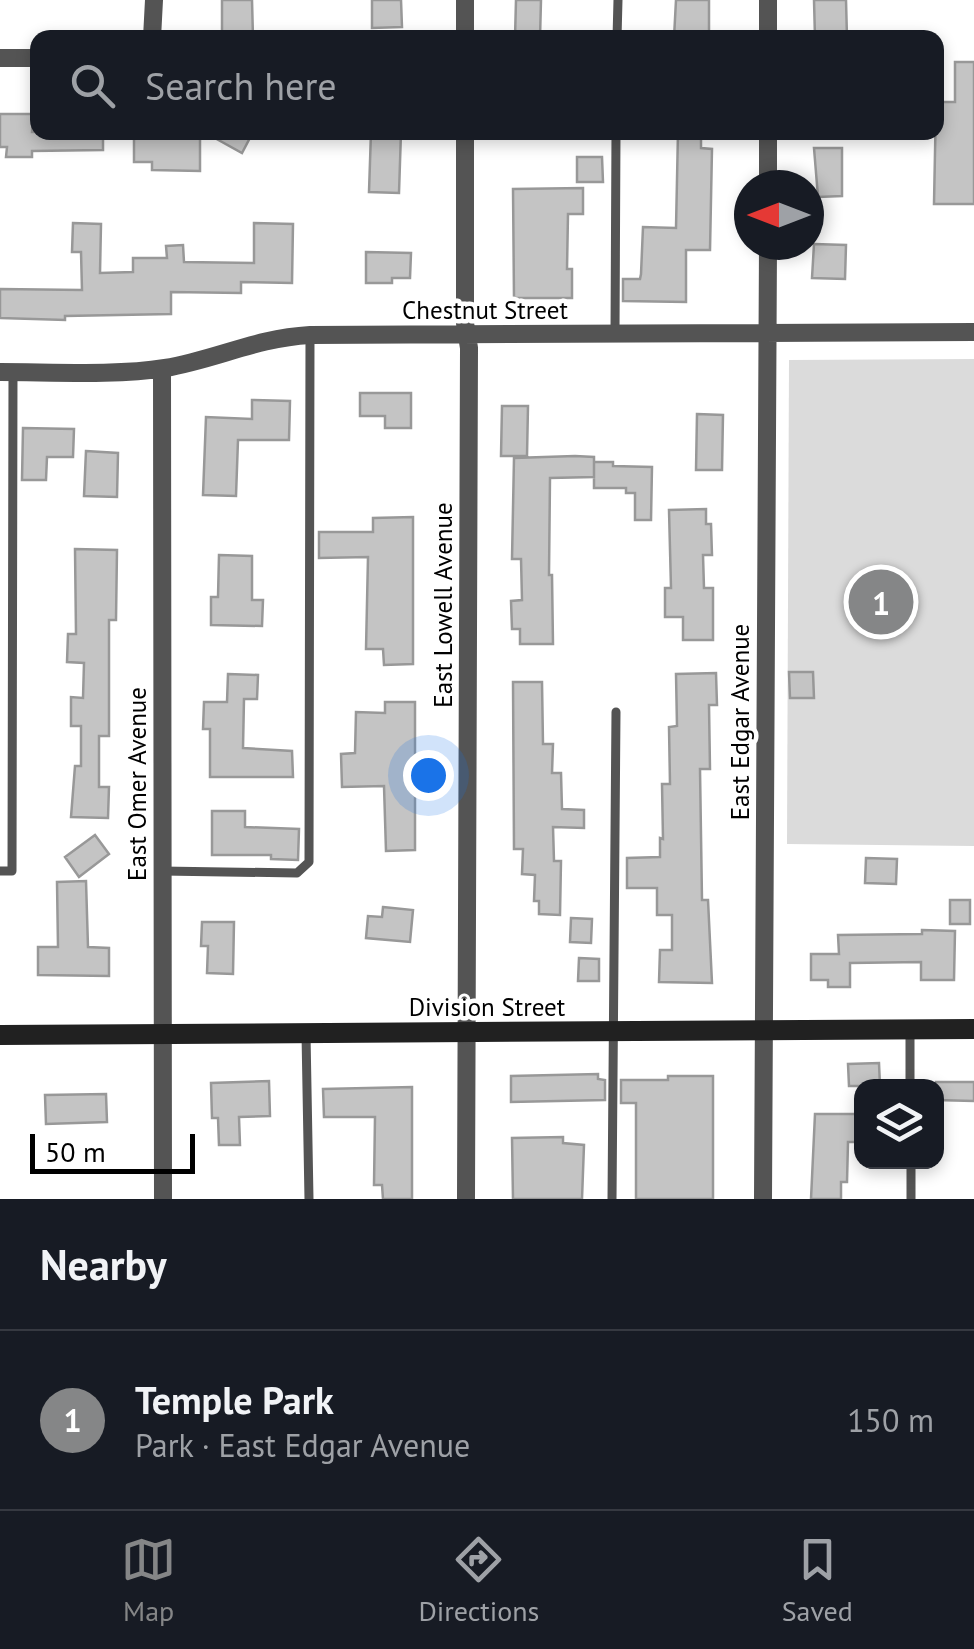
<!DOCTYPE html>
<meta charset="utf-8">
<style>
:root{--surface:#171b24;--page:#20242c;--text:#f1f3f6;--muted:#9ea1a6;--line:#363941;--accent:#858687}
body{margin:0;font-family:"PT Sans",sans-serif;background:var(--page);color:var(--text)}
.controls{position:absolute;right:30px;bottom:30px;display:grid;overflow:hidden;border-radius:20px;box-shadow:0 5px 15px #0003}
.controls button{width:90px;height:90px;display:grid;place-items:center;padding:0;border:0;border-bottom:2px solid var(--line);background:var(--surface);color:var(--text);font:50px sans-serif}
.compass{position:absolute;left:734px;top:170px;width:90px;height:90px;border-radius:50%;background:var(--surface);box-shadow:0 5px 15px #0003;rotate:270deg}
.scale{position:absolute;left:30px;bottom:25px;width:165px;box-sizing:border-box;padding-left:10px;border:5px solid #000;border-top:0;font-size:28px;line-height:35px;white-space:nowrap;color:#000;-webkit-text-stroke:8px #fff;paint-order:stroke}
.you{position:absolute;left:428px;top:775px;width:35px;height:35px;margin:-25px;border:8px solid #fff;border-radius:50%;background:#1a73e8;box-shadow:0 0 0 15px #1a73e833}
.badge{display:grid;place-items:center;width:65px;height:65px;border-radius:50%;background:var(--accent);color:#fff;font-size:32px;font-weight:700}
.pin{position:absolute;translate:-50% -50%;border:5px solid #fff;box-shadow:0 2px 10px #0006}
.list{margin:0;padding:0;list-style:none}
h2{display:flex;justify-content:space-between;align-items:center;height:130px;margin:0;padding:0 40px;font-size:42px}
h2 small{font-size:32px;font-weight:400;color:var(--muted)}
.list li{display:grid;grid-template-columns:65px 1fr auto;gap:30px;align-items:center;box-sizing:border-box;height:180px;padding:0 40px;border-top:2px solid var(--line)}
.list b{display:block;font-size:38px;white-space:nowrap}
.list p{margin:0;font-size:32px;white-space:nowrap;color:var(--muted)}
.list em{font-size:32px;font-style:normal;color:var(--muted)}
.icon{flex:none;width:55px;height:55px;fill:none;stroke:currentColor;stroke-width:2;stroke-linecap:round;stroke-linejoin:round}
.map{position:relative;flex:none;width:974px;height:1199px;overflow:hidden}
.search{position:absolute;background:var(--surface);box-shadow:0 5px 15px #0003;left:30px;right:30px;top:30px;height:110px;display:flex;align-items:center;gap:25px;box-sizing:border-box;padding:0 35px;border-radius:20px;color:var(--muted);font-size:38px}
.sheet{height:310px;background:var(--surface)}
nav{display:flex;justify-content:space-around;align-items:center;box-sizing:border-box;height:140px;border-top:2px solid var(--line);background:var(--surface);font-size:28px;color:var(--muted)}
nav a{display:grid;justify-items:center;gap:5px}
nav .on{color:var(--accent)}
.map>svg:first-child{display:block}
.green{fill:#dbdbdb}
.building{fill:#c4c4c4;stroke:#989898;stroke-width:2.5}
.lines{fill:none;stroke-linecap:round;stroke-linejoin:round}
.lane{stroke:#545454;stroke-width:9}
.street{stroke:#545454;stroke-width:18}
.secondary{stroke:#212121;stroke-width:20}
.labels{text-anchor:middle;stroke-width:9;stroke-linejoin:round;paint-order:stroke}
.street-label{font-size:25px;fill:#000;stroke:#fff}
</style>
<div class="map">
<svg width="974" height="1199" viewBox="0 0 974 1199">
<rect width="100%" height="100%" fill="#fff"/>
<path class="green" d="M 974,359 L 974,846 L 787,844 L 789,360 Z"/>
<path class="building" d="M 222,0 L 252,0 L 253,38 L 222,38 Z
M 372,0 L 401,0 L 402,27 L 372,28 Z
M 516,0 L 541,0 L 540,38 L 515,38 Z
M 676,0 L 709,0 L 709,38 L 674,38 Z
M 814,0 L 846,0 L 847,38 L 815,38 Z
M 955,62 L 974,62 L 974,204 L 934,204 L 936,102 L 955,102 Z
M 0,114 L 33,114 L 32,132 L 103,132 L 103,150 L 32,151 L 32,157 L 6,157 L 7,147 L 0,147 Z
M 204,132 L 253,132 L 242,153 Z
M 371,132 L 401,132 L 399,193 L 369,192 Z
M 678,132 L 701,132 L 701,148 L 712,149 L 710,250 L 686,250 L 686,302 L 623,301 L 623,279 L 640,279 L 641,274 L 643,227 L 676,228 Z
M 134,137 L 200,138 L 200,171 L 152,170 L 152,162 L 134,162 Z
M 814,148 L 842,148 L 842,196 L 818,197 Z
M 577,157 L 602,157 L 603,182 L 577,182 Z
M 583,188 L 583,214 L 568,214 L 567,269 L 572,269 L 572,298 L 514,298 L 513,189 Z
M 73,223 L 101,224 L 100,273 L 133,272 L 133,258 L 167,258 L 166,246 L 183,245 L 184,262 L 254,263 L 254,223 L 293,224 L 292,283 L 241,282 L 241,293 L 171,292 L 171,314 L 65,316 L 65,320 L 0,318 L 0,289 L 82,290 L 81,252 L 72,252 Z
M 814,244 L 846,245 L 845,279 L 812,278 Z
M 366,252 L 411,253 L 410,278 L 392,278 L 392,283 L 366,283 Z
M 360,393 L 411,393 L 411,428 L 385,428 L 385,416 L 360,416 Z
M 252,400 L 290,401 L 289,440 L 238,440 L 236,496 L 203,495 L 206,417 L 252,419 Z
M 502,406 L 528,406 L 527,456 L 501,456 Z
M 697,414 L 723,415 L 722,470 L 696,470 Z
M 23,428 L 74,429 L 73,457 L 47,457 L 46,480 L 22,480 Z
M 86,451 L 118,453 L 117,497 L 84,496 Z
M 575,456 L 594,457 L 594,477 L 550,478 L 549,575 L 552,575 L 553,644 L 520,644 L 520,629 L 512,629 L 511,601 L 522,600 L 521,559 L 512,559 L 514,458 Z
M 594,462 L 613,462 L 613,466 L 652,467 L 651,520 L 635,520 L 635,493 L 626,493 L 626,488 L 594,488 Z
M 706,509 L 706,524 L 711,524 L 712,555 L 703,555 L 704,588 L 713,588 L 713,640 L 683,640 L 683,617 L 665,617 L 665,588 L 671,588 L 669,510 Z
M 413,517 L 413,664 L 384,665 L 383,649 L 366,649 L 368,557 L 319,558 L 319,532 L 373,532 L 373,518 Z
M 75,549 L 117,550 L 116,620 L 109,620 L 109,736 L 99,736 L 99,787 L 109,787 L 108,818 L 71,817 L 75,766 L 81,766 L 81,726 L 71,726 L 71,697 L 83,698 L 84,663 L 67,662 L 68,634 L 76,634 Z
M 219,555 L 252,556 L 252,600 L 263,600 L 262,626 L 211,625 L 211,597 L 218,597 Z
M 789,672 L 813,672 L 814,698 L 790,698 Z
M 716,673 L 717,705 L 709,705 L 710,769 L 700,769 L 702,900 L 708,900 L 712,983 L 659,982 L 660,950 L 672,950 L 672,915 L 657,915 L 657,888 L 627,888 L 627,858 L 660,857 L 660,838 L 663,839 L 662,784 L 670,784 L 669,727 L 677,726 L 676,674 Z
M 228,674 L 258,675 L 257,699 L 244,699 L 243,748 L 292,751 L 293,777 L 210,777 L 210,729 L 203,729 L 204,702 L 227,702 Z
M 513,682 L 542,682 L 543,744 L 553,744 L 552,773 L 561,773 L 562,809 L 584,810 L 584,828 L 553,827 L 554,861 L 561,861 L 560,915 L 539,914 L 539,901 L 534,901 L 535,875 L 522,874 L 523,849 L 514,849 Z
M 385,702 L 415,702 L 415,850 L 386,851 L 384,786 L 342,787 L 341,754 L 355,753 L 356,712 L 385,713 Z
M 212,811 L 245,811 L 245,827 L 299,829 L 298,860 L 271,859 L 271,855 L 212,855 Z
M 95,835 L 109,854 L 79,877 L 65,857 Z
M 866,858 L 897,859 L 896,884 L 865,883 Z
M 86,881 L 88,947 L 109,948 L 109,976 L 38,975 L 38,947 L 58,947 L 57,882 Z
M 950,900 L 970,900 L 970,924 L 950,924 Z
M 383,907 L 413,910 L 410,942 L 366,938 L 368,916 L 382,917 Z
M 571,918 L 592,919 L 591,943 L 570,942 Z
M 202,922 L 234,922 L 233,974 L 207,973 L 208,946 L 201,946 Z
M 922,930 L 955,931 L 954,980 L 921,980 L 921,962 L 850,963 L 850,987 L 828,987 L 828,980 L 811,980 L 811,954 L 839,954 L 838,935 L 922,934 Z
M 579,958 L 599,959 L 599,981 L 578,981 Z
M 879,1063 L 880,1086 L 849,1086 L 848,1064 Z
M 598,1074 L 598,1079 L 605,1080 L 605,1100 L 511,1102 L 511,1076 Z
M 668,1076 L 713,1076 L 713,1199 L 636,1199 L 636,1103 L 621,1103 L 621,1080 L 668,1080 Z
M 269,1081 L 270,1116 L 239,1117 L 240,1145 L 219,1145 L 218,1118 L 212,1118 L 211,1083 Z
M 936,1082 L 974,1082 L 974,1101 L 936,1100 Z
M 412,1087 L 412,1199 L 383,1199 L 382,1185 L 374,1185 L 375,1117 L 324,1117 L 323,1089 Z
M 106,1094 L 107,1122 L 46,1124 L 45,1095 Z
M 815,1114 L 856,1114 L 856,1142 L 848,1142 L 847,1182 L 841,1182 L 841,1199 L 811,1199 Z
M 563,1137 L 563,1143 L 584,1145 L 582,1199 L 513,1199 L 512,1138 Z"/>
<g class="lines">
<path class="lane" d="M 617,38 L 618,0
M 615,334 L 616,132
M 0,871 L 12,871 L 13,372
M 162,871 L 297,873 L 309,862 L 310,335
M 910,1029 L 910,1086
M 306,1034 L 309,1199
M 911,1162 L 911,1199
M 612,1199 L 616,712"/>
<path class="street" d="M 768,0 L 768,38
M 152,38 L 154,0
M 465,38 L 465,0
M 0,58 L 38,58
M 465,132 L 465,323 L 469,348 L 466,1199
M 768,132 L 768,185
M 162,369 L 163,1199
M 0,372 C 51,372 116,376 165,368 C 217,359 256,338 310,335 L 974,332
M 763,1199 L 768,245"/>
<path class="secondary" d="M 0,1035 L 974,1029"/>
</g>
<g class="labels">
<g class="street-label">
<text x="485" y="319">Chestnut Street</text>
<text transform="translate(443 605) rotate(-90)" y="9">East Lowell Avenue</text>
<text transform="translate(740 722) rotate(-90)" y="9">East Edgar Avenue</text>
<text transform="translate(137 784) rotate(-90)" y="9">East Omer Avenue</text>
<text x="487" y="1016">Division Street</text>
</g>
</g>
</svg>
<div class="controls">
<button><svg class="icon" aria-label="layers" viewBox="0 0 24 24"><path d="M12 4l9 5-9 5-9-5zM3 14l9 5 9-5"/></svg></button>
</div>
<svg class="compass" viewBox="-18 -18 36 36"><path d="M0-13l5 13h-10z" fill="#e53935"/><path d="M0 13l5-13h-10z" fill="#9ea1a6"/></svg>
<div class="scale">50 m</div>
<div class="you"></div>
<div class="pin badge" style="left:881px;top:602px">1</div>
<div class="search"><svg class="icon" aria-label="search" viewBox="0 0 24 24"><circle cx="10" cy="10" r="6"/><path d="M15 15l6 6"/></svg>Search here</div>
</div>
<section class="sheet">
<h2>Nearby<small></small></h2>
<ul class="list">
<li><span class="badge">1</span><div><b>Temple Park</b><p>Park · East Edgar Avenue</p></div><em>150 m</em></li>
</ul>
</section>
<nav>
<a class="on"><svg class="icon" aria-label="map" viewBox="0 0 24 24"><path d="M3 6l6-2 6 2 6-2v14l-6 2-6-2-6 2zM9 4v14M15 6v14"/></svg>Map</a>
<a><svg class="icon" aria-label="directions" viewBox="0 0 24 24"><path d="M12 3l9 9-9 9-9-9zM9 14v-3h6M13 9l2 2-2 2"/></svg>Directions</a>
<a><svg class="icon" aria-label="saved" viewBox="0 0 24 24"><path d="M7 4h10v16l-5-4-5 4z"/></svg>Saved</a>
</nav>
